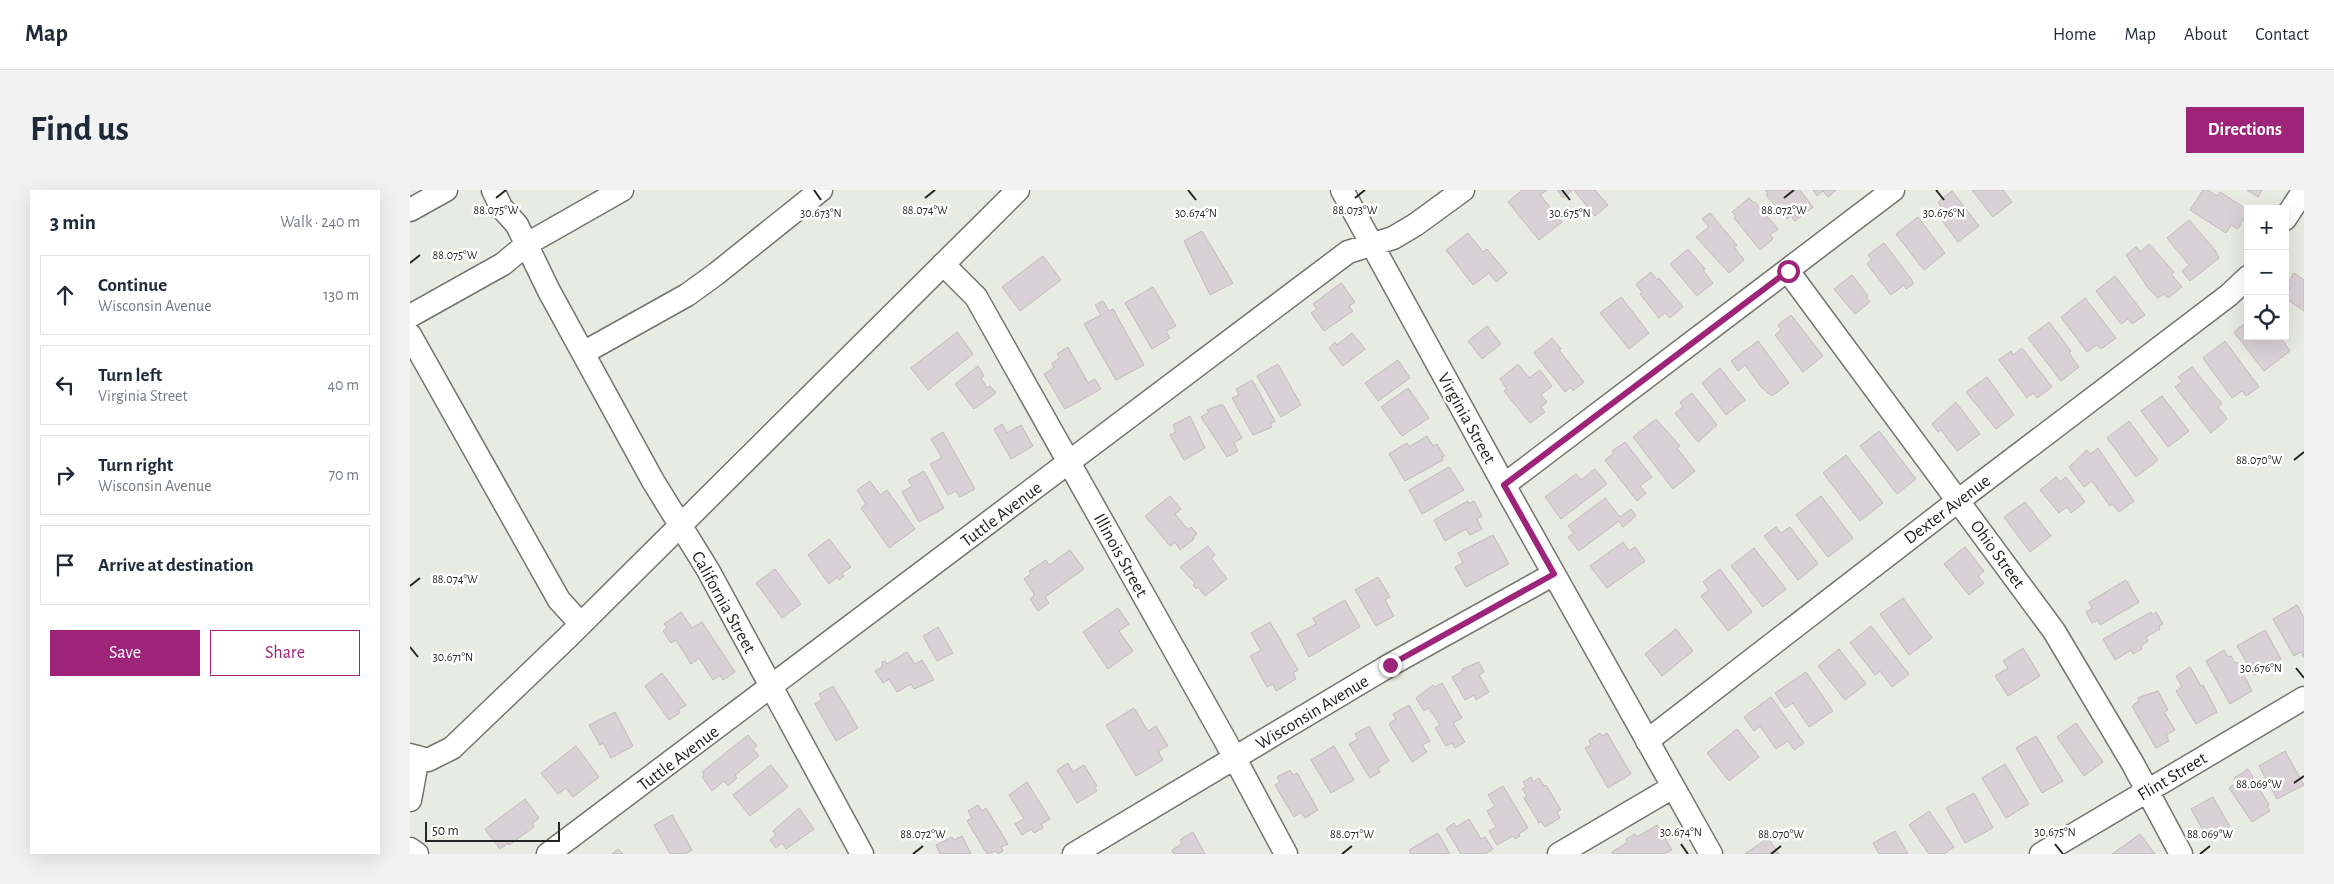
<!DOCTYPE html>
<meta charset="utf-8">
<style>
:root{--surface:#fff;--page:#f2f2f3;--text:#1f2937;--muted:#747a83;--line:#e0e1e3;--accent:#9e247a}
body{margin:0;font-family:"Alegreya Sans",sans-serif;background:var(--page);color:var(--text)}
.controls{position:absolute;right:15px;top:15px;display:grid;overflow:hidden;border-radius:0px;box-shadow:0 5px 20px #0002}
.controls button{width:45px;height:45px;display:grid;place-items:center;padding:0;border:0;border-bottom:1px solid var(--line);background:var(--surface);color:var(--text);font:25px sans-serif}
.scale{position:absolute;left:15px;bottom:12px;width:135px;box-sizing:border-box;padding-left:5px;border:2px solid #242522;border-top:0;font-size:14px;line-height:18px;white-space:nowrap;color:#242522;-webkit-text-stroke:4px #fff;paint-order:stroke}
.stop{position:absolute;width:15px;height:15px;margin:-11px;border:4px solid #9e247a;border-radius:50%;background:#fff}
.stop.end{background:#9e247a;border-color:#fff;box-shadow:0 1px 5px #0008}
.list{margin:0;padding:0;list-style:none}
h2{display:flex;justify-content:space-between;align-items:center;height:65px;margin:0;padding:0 20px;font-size:21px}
h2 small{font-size:16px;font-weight:400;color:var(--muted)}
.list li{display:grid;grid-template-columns:32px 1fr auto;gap:15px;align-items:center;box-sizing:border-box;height:80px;margin:0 10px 10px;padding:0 10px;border:1px solid var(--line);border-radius:0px}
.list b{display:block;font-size:19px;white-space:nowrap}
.list p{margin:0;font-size:16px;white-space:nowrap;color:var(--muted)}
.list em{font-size:16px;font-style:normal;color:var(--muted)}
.actions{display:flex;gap:10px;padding:15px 20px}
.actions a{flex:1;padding:11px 0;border:1px solid var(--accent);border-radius:0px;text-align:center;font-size:18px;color:var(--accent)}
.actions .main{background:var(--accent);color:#fff}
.icon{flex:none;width:28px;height:28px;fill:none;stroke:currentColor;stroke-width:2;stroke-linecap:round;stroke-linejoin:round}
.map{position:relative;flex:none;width:1894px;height:664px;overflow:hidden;border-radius:0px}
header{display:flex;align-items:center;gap:30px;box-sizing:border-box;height:70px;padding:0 25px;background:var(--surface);border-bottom:1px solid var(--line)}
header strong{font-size:24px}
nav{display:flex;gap:28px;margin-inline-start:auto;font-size:18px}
.intro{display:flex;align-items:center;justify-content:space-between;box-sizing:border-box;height:120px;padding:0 30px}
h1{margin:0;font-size:35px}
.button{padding:12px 22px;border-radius:0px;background:var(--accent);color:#fff;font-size:18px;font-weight:700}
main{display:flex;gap:30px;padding:0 30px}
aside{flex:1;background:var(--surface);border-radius:0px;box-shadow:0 5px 20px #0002}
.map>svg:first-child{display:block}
.building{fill:#d9d1d6;stroke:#c1b9be}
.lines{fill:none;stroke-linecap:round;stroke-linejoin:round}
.minor-casing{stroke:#72756d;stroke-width:25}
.minor{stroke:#fff;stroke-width:22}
.route{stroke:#9e247a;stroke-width:6}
.ticks{fill:none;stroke:#242522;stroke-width:2}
.labels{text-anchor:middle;stroke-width:5;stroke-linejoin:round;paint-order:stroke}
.street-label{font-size:18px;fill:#242522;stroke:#fff}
.ticks-label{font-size:12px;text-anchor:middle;fill:#242522;stroke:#fff;stroke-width:5;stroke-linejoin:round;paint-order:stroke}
</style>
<header>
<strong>Map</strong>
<nav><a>Home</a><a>Map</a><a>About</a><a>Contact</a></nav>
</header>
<div class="intro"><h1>Find us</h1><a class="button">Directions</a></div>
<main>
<aside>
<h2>3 min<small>Walk · 240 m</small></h2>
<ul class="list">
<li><svg class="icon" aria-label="ahead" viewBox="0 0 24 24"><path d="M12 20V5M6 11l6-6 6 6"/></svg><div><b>Continue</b><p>Wisconsin Avenue</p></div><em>130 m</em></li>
<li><svg class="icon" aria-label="left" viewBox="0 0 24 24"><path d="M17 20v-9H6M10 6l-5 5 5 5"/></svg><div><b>Turn left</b><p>Virginia Street</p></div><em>40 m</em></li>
<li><svg class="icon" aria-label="right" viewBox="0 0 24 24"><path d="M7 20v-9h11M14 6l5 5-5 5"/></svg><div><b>Turn right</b><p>Wisconsin Avenue</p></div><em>70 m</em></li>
<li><svg class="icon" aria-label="arrive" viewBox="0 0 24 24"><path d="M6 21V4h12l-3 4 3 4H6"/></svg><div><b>Arrive at destination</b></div></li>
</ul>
<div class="actions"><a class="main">Save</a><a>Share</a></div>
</aside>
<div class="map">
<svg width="1894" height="664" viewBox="0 0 1894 664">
<rect width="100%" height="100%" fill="#e8ebe2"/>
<path class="building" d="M 1112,0 L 1137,0 L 1130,5 L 1152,32 L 1129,50 L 1098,12 Z
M 1147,0 L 1163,0 L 1153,8 Z
M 1164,0 L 1185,0 L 1198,15 L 1185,26 Z
M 1355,0 L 1390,0 L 1403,17 L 1385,31 L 1381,26 L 1377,29 L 1356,5 L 1358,3 Z
M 1403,0 L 1426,0 L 1418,7 L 1413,1 L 1407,6 Z
M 1562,0 L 1593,0 L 1602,12 L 1583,27 Z
M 1793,0 L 1798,0 L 1807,6 L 1810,2 L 1838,20 L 1828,39 L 1821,35 L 1816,43 L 1780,20 Z
M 1837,0 L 1852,0 L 1848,7 Z
M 1542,1 L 1569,36 L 1548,52 L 1525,21 L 1531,17 L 1528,12 Z
M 1339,8 L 1344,13 L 1345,12 L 1368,39 L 1360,45 L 1363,49 L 1350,60 L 1324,28 L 1326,26 L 1322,22 Z
M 1300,23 L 1327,55 L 1324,57 L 1334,70 L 1319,83 L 1286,47 L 1299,37 L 1292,29 Z
M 1508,27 L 1535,63 L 1514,80 L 1486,44 Z
M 1779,30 L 1805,60 L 1809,68 L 1780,91 L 1772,81 L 1779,75 L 1757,48 Z
M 792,41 L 823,93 L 800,105 L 774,51 Z
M 1058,43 L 1073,62 L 1077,59 L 1097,83 L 1086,92 L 1079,83 L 1063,95 L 1036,60 Z
M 1474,53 L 1502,90 L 1503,94 L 1496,99 L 1494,95 L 1481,105 L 1457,74 L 1462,70 L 1458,65 Z
M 1739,54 L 1764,82 L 1761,84 L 1772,97 L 1758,108 L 1754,104 L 1748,108 L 1738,98 L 1716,65 L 1726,57 L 1730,62 Z
M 1278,59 L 1295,79 L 1293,80 L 1303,93 L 1287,106 L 1260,74 Z
M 633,66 L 651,90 L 610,121 L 592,97 Z
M 1241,82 L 1247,90 L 1249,88 L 1273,117 L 1260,128 L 1255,123 L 1249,128 L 1230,104 L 1232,102 L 1226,94 Z
M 1884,83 L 1894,90 L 1894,121 L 1875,108 L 1880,98 L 1876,95 Z
M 1442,85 L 1458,106 L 1456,107 L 1460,112 L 1445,124 L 1424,99 Z
M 1705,86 L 1735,125 L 1722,134 L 1718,129 L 1711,134 L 1686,101 Z
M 931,93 L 945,112 L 939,116 L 943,121 L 914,141 L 901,123 L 907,119 L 903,114 Z
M 743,97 L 766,136 L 756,141 L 760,148 L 742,159 L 715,113 Z
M 1211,107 L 1239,143 L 1219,159 L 1190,123 Z
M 1675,108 L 1706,148 L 1691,159 L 1687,155 L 1677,162 L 1651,127 Z
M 693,111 L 699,121 L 703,119 L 734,175 L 706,190 L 674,134 L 691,125 L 685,115 Z
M 1381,125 L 1413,166 L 1393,182 L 1365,145 L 1371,140 L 1368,135 Z
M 1838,131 L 1838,146 L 1870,146 L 1880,161 L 1854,181 L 1824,142 Z
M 1639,132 L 1661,161 L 1659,163 L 1669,177 L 1651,191 L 1618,148 Z
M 1077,136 L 1091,154 L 1072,169 L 1058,151 Z
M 547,142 L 563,164 L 518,200 L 501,178 Z
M 942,143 L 955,159 L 933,176 L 919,158 L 925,152 L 927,155 Z
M 1142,148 L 1151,159 L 1149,160 L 1174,192 L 1163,201 L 1161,197 L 1155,202 L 1124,163 Z
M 1348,151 L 1379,193 L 1362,206 L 1352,198 L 1335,175 L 1328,181 L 1321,171 Z
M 1815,151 L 1849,197 L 1836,206 L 1832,201 L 1822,208 L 1793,168 Z
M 658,157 L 678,193 L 685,189 L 691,199 L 655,219 L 634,184 L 644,178 L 642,173 L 650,168 L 647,164 Z
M 1612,158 L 1642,197 L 1627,208 L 1623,203 L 1617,208 L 1589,170 L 1601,161 L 1603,165 Z
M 988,170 L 1000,188 L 968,211 L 955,193 Z
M 868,174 L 891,215 L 871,227 L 847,186 Z
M 1108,174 L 1119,188 L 1130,180 L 1142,196 L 1131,205 L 1137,212 L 1131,217 L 1135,222 L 1120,233 L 1094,201 L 1097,199 L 1090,189 Z
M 568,176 L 574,186 L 571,188 L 577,198 L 580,196 L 586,203 L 564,219 L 545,194 Z
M 1782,177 L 1812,214 L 1808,217 L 1817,229 L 1801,243 L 1765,197 L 1772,192 L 1768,187 Z
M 1310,178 L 1335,210 L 1316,225 L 1292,193 Z
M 1577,187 L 1604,225 L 1586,239 L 1556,202 Z
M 842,190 L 865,231 L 860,234 L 862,237 L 843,245 L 822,208 L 829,205 L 826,199 Z
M 998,198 L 1019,228 L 992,246 L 971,217 Z
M 1282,203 L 1307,235 L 1288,252 L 1265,223 L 1273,217 L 1270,212 Z
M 1752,206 L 1779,241 L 1758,257 L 1731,221 Z
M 1546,212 L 1570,244 L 1547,261 L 1531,240 L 1528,242 L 1522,234 Z
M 810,215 L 813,215 L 832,248 L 824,253 L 828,261 L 817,267 L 791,227 L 799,222 L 797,220 Z
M 780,226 L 795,258 L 774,270 L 760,245 L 766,242 L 763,235 Z
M 1246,229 L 1270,256 L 1267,258 L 1285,281 L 1263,299 L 1223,247 Z
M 1719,231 L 1748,270 L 1726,287 L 1697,248 Z
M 592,234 L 597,243 L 611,235 L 623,256 L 601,269 L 584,239 Z
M 1469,241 L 1506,289 L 1487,304 L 1450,256 Z
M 533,242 L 565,299 L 550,307 L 546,301 L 538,305 L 520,274 L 532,268 L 521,249 Z
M 1017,246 L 1023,256 L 1027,254 L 1034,266 L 1032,267 L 1033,270 L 995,291 L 979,264 L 997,253 L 999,257 Z
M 1215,252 L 1242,287 L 1230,296 L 1236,303 L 1227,311 L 1195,270 L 1204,263 L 1202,261 Z
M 1688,258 L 1724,311 L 1709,322 L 1702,314 L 1700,316 L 1682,291 L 1674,297 L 1659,277 L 1677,260 L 1680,264 Z
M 1436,265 L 1473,313 L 1450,331 L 1413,283 Z
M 1039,277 L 1054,300 L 1012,324 L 999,300 Z
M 1185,279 L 1197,294 L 1151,329 L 1135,307 L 1166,284 L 1171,290 Z
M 514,281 L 534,318 L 509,332 L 492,302 L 502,296 L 498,290 Z
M 1646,287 L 1650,292 L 1656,287 L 1675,312 L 1661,323 L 1657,317 L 1649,323 L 1630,300 Z
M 460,291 L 470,305 L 477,300 L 505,339 L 479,358 L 451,318 L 456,314 L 447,300 Z
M 760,306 L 771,319 L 765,324 L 778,340 L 781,337 L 787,344 L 783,347 L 784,349 L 770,360 L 765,352 L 760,356 L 735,326 Z
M 1411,306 L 1443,348 L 1418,367 L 1386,325 Z
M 1195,308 L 1210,327 L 1221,319 L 1226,326 L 1213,337 L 1209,331 L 1169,361 L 1158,347 L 1164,343 L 1158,336 Z
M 1058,311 L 1059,314 L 1064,311 L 1072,326 L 1067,329 L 1072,339 L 1060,345 L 1056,339 L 1035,351 L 1024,330 Z
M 1615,312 L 1641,346 L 1620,362 L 1594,327 Z
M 1366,337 L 1371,343 L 1380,337 L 1408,374 L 1388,390 L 1354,346 Z
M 1083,345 L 1099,374 L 1056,397 L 1045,377 L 1053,373 L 1048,363 Z
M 419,349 L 441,377 L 432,383 L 434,386 L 429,390 L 427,387 L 419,394 L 398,365 Z
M 1213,352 L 1219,361 L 1225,357 L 1235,371 L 1197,398 L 1180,376 Z
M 798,356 L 805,365 L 801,368 L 817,389 L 795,406 L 788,397 L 786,399 L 783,395 L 785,393 L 770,377 Z
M 1555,357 L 1574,381 L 1568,386 L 1574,393 L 1559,405 L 1534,374 Z
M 1344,358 L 1376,399 L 1353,417 L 1321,376 Z
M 660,360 L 674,379 L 635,407 L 639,413 L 628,421 L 620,409 L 624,405 L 623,402 L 614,389 L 621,384 L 619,381 L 636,370 L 639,375 Z
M 365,379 L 391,414 L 372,428 L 346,393 Z
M 1310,379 L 1342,422 L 1318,441 L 1291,406 L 1299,400 L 1293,392 Z
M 968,387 L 980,407 L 975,410 L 984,426 L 966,436 L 945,400 Z
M 1716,390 L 1729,412 L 1690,435 L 1688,430 L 1682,433 L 1676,422 L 1682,418 L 1679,412 Z
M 1493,408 L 1522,448 L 1499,465 L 1470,424 Z
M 935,410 L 950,437 L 899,467 L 887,444 L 906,434 L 903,428 Z
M 1887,415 L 1894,428 L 1894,467 L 1891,462 L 1884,466 L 1863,429 Z
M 708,418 L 719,434 L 709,441 L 723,461 L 698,479 L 673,442 Z
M 271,422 L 282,438 L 292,432 L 325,482 L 313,490 L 310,485 L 303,490 L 289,468 L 281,474 L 266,450 L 261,453 L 253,441 L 257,438 L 254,434 Z
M 1741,422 L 1742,425 L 1746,422 L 1753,434 L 1749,436 L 1750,439 L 1736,447 L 1738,451 L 1731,456 L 1732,459 L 1723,464 L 1721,460 L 1705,470 L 1693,449 Z
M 860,432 L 888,480 L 883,483 L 886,489 L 866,501 L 863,494 L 857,497 L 840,466 L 851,460 L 841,443 Z
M 1461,436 L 1499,484 L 1482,497 L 1470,481 L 1465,485 L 1440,453 Z
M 528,437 L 543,463 L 527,471 L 513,446 Z
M 1266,439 L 1283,461 L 1252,486 L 1235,464 Z
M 1855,440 L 1871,469 L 1844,485 L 1827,456 Z
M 1613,458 L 1630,486 L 1598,506 L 1585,486 L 1598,478 L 1593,471 Z
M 1429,459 L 1456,494 L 1435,510 L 1408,476 Z
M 1814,460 L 1818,467 L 1821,466 L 1825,473 L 1827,472 L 1842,501 L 1820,514 L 1796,471 Z
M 497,462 L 505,474 L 512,470 L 524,490 L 504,499 L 501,494 L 487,502 L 479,489 L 473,493 L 465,481 L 472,477 L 472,472 L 475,471 L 477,474 Z
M 1069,472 L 1074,482 L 1069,485 L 1079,502 L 1066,510 L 1064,505 L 1055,510 L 1042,487 L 1053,481 L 1052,479 Z
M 1780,477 L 1791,496 L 1793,495 L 1807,522 L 1786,534 L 1766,501 L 1772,497 L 1766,486 Z
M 1396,482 L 1423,521 L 1399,537 L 1383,513 L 1375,518 L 1365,503 Z
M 252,483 L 276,515 L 268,520 L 270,523 L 259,530 L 235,496 Z
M 1032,493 L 1052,528 L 1043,533 L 1055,552 L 1045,558 L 1042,553 L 1036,556 L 1025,538 L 1030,535 L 1019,518 L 1014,521 L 1006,508 L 1023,495 L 1025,497 Z
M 423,496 L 448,538 L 426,551 L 405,514 L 412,510 L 409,504 Z
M 1748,501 L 1758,520 L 1754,522 L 1765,540 L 1756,545 L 1759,551 L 1746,558 L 1722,516 L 1729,511 L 1728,508 L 1730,507 Z
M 1361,507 L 1394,553 L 1384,560 L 1378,551 L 1366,559 L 1350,536 L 1344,541 L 1334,527 Z
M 999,515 L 1020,551 L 1012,555 L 1017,562 L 1002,572 L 979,534 L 986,529 L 983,524 Z
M 724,518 L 738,541 L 746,536 L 758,556 L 748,561 L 753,570 L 726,586 L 696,535 Z
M 205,522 L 223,556 L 201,568 L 193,553 L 190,555 L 179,535 Z
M 1666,533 L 1693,572 L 1674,586 L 1647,547 Z
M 959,536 L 979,571 L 968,578 L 970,582 L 960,588 L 939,554 L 948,549 L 945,544 Z
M 1327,539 L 1349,567 L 1319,591 L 1297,563 Z
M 1190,543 L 1192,546 L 1197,543 L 1221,584 L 1198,598 L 1175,558 L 1181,555 L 1179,550 Z
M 338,545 L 347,556 L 343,559 L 349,566 L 325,585 L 327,588 L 318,596 L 314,591 L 302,601 L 292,587 L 294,585 L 292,582 Z
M 1626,546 L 1653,591 L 1632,603 L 1606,558 Z
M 166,556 L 189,587 L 163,607 L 156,598 L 148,604 L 131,583 Z
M 924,556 L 944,590 L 921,603 L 901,570 Z
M 1875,561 L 1894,595 L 1867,609 L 1849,576 Z
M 658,573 L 663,582 L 674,575 L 687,596 L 684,597 L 687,601 L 667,613 L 647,580 Z
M 1595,574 L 1619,614 L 1596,628 L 1572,588 Z
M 361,575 L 378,597 L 340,626 L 323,605 Z
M 1838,579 L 1859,615 L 1857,616 L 1860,621 L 1842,632 L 1819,598 L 1827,593 L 1824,588 Z
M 880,580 L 883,585 L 887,583 L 908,620 L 895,628 L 891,622 L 884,627 L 865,595 L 870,592 L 867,587 Z
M 1121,587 L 1123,592 L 1129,588 L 1134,596 L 1136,595 L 1151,620 L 1147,622 L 1150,628 L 1135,637 L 1131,631 L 1129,633 L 1114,608 L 1117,606 L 1112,599 L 1116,597 L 1113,592 Z
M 617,592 L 640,629 L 631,634 L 633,638 L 624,643 L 621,639 L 612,645 L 605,634 L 614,629 L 599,605 Z
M 1093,596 L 1118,638 L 1109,644 L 1110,646 L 1105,649 L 1103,646 L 1087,655 L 1079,641 L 1086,637 L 1077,621 L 1085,616 L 1078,605 Z
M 1564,603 L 1583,638 L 1555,653 L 1536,618 Z
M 1803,607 L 1820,637 L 1798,649 L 1781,619 Z
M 115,609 L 129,628 L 122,634 L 124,637 L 99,655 L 98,653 L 90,659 L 75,639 Z
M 568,615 L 572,621 L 576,618 L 598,654 L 591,657 L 593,661 L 588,664 L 586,661 L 577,664 L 557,631 L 562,628 L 558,621 Z
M 389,618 L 404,639 L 376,659 L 372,653 L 366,658 L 360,650 L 366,645 L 363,641 Z
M 1519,621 L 1544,657 L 1534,664 L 1519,664 L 1499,635 Z
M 262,625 L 282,660 L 275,664 L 260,664 L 244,635 Z
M 1059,629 L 1071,649 L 1075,647 L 1083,659 L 1075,664 L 1051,664 L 1036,639 L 1044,633 L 1046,637 Z
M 1247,635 L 1262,660 L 1254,664 L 1203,664 L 1202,662 L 1218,652 L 1216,649 L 1225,644 L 1227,647 Z
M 1485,641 L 1498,664 L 1469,664 L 1463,653 Z
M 783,642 L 795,664 L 764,664 L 762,660 L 772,654 L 770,650 Z
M 1028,643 L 1040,664 L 1001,664 L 999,660 Z
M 1730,644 L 1745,664 L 1702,664 Z
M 552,646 L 561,664 L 530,664 L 526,655 L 542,647 L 544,650 Z
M 1358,648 L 1369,664 L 1335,664 Z
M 208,659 L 213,664 L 202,664 Z"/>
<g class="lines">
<g class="minor-casing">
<path id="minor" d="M 83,0 L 91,17 L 107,35 L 139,101 L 243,291 L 298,380 L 452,664
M 932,0 L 1094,295 L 1301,664
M 0,20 L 36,0
M 1875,29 L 1894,0
M 533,74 L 566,107 L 815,550 L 876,664
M 1378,81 L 1644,441 L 1723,574 L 1771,664
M 0,126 L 93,74 L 117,54 L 212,0
M 0,145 L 149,410 L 171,434
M 173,163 L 277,105 L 306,84 L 411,0
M 1094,295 L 1483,0
M 1237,551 L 1549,310 L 1819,105 L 1838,87
M 0,565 L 18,570 L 42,558 L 157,448 L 608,0
M 0,610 L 8,567
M 0,659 L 7,664
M 138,664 L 938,62 L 983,48 L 1005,35 L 1053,0
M 664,664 L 980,475 L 1144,384
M 1149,664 L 1263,597
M 1631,664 L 1894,508"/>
</g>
<use href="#minor" class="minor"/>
</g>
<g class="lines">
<path class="route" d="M 980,475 L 1144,384 L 1094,295 L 1378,81"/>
</g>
<path class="ticks" d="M 404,0 L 411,10M 778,0 L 786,10M 1152,0 L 1160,10M 1526,0 L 1534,10M 86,8 L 96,0M 515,8 L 525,0M 945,8 L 955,0M 1374,8 L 1384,0M 0,73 L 10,65M 1884,270 L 1894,262M 0,396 L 10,388M 0,457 L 8,467M 1886,478 L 1894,488M 1884,593 L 1894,586M 1271,654 L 1278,664M 1645,654 L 1653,664M 503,664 L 513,656M 932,664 L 942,656M 1361,664 L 1371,656M 1790,664 L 1800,656"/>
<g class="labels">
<g class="street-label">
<text transform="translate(1057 228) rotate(61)" y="6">Virginia Street</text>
<text transform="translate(1537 319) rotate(-37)" y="6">Dexter Avenue</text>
<text transform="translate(591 324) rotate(-37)" y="6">Tuttle Avenue</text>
<text transform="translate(1588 364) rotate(54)" y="6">Ohio Street</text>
<text transform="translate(711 365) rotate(61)" y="6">Illinois Street</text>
<text transform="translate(314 412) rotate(61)" y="6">California Street</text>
<text transform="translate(902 522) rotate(-31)" y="6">Wisconsin Avenue</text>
<text transform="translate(268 568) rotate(-37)" y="6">Tuttle Avenue</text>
<text transform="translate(1762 586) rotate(-31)" y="6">Flint Street</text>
</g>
</g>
<g class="ticks-label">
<text x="86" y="24">88.075°W</text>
<text x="515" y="24">88.074°W</text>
<text x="945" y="24">88.073°W</text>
<text x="1374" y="24">88.072°W</text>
<text x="411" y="27">30.673°N</text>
<text x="786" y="27">30.674°N</text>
<text x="1160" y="27">30.675°N</text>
<text x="1534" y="27">30.676°N</text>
<text x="45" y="69">88.075°W</text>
<text x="1849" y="274">88.070°W</text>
<text x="45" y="393">88.074°W</text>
<text x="43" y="471">30.671°N</text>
<text x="1851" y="482">30.676°N</text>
<text x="1849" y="598">88.069°W</text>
<text x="1271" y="646">30.674°N</text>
<text x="1645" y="646">30.675°N</text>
<text x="513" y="648">88.072°W</text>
<text x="942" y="648">88.071°W</text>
<text x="1371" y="648">88.070°W</text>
<text x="1800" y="648">88.069°W</text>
</g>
</svg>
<div class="controls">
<button>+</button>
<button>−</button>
<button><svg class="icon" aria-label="locate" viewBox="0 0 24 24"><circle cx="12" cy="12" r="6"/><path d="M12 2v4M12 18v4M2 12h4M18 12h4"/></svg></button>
</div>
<div class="scale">50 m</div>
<div class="stop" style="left:1378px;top:81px"></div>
<div class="stop end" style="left:980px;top:475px"></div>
</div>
</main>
